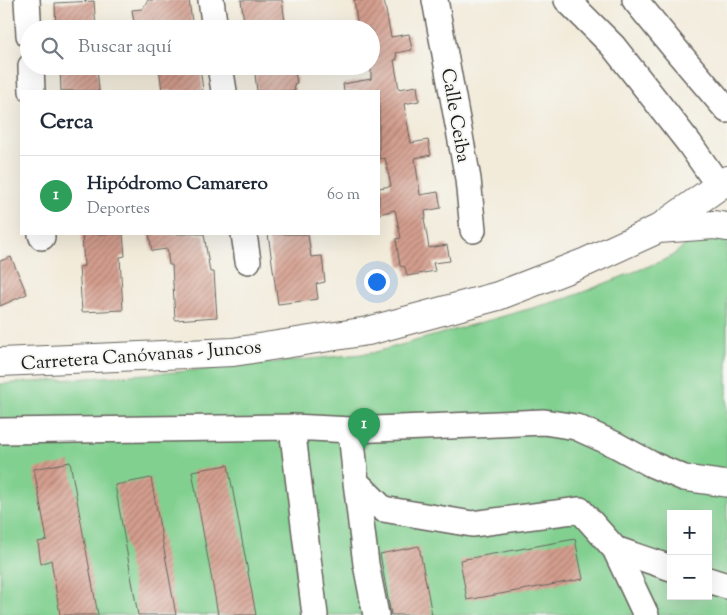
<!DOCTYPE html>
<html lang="es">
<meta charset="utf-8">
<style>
:root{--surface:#fff;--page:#f2f2f3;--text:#1f2937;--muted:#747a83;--line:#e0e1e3;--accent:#b45309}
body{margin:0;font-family:"Sorts Mill Goudy",serif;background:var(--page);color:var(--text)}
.controls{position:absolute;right:15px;bottom:15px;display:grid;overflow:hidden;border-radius:0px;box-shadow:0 5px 20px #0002}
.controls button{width:45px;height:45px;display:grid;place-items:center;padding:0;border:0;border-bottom:1px solid var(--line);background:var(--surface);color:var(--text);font:25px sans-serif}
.you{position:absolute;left:376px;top:281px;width:18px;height:18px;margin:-12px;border:4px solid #fff;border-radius:50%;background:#1a73e8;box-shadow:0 0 0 8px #1a73e833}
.badge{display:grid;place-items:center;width:32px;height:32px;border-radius:50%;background:var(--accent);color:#fff;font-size:16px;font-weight:700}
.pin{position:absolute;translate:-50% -41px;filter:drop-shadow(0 1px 2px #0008)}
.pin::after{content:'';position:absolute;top:26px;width:18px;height:15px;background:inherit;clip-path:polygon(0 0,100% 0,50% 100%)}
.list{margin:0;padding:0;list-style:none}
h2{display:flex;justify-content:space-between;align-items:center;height:65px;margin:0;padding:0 20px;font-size:21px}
h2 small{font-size:16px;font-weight:400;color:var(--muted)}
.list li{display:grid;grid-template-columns:32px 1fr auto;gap:15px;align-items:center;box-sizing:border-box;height:80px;padding:0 20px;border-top:1px solid var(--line)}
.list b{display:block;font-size:19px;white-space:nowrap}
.list p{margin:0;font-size:16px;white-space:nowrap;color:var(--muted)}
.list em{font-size:16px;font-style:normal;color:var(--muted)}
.icon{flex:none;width:28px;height:28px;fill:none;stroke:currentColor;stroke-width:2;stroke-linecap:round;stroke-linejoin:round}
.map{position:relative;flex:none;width:727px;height:615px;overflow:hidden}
.search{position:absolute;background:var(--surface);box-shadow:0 5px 20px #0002;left:20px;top:20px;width:360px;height:55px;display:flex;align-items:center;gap:12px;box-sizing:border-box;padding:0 18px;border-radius:28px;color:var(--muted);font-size:19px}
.panel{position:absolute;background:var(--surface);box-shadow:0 5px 20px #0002;left:20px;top:90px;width:360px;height:145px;border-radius:0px}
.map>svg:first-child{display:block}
.park{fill:#81d090;stroke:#4e7656;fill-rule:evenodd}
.building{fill:url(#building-hatch)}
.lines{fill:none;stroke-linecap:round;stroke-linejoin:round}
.minor-casing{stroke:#67645e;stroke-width:28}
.major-casing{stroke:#67645e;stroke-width:30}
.minor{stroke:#fff;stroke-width:25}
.major{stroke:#fff;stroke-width:28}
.labels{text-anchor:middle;stroke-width:4;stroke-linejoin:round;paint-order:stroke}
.street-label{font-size:19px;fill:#1c1c1c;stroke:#f6f6f2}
</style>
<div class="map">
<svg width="727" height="615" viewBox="0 0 727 615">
<defs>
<pattern id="building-hatch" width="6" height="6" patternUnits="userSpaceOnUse" patternTransform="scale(1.25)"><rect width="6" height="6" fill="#d49e8e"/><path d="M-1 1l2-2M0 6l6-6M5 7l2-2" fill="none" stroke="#ab8073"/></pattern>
</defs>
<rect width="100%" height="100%" fill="#f6f6f2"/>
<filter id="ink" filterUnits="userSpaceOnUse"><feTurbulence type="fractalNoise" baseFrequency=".02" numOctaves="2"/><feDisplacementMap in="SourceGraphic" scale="10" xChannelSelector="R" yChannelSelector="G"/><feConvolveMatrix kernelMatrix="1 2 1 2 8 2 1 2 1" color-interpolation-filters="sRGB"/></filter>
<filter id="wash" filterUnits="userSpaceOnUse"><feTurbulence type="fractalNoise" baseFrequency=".0096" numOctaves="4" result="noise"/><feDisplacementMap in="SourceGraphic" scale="20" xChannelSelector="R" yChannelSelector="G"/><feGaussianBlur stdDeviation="1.12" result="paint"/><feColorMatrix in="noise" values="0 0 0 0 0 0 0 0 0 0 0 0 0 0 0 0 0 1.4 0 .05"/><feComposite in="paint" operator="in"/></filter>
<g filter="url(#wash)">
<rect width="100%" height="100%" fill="#f2ebda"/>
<path class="park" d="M 727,212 L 727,615 L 0,615 L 0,384 L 176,372 L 372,353 L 568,298 L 669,258 ZM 671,514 L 708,514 L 708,596 L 671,596 Z"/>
<g id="blocks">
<path class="building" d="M 148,0 L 189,0 L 193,29 L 135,29 L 132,10 L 142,9 Z
M 241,0 L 282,0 L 286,29 L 245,29 Z
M 354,0 L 384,0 L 391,37 L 409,34 L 412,50 L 396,53 L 397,60 L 394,60 L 399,89 L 417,86 L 419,101 L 404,104 L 411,143 L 428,140 L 431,155 L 415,158 L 420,195 L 438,192 L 441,208 L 425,211 L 426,218 L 424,218 L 429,248 L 447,245 L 450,261 L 433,263 L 435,271 L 407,276 L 405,267 L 400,266 L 396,239 L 401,238 L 395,210 L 379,214 L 379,188 L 391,186 L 385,158 L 379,159 L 379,91 L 344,91 L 343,84 L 371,79 L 371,29 L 358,29 Z
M 94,1 L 96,29 L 56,29 L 55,3 Z
M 60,66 L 97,66 L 99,91 L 61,91 Z
M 159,66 L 200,66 L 203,91 L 162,91 Z
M 254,66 L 294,66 L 297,83 L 294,84 L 295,91 L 257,91 Z
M 82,234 L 123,234 L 125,256 L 120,257 L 123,310 L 82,312 L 79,267 L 84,266 Z
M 149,234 L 204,234 L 210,272 L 214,272 L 217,317 L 175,320 L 172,265 L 169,265 L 167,249 L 152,251 Z
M 268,234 L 308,234 L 311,257 L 322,256 L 325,282 L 316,284 L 318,299 L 278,304 Z
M 11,257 L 27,294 L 0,306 L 0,261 Z
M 70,462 L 98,615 L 60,615 L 51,560 L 41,564 L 38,542 L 47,540 L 34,469 Z
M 228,465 L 256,615 L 218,615 L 215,597 L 192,471 Z
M 151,478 L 176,615 L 138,615 L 115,485 Z
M 575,539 L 583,579 L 467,600 L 460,560 Z
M 419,546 L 432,615 L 391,615 L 380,554 Z"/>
</g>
</g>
<g filter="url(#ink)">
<use href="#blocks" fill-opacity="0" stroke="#67645e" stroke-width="1"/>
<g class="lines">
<g class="minor-casing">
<path id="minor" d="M 27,0 L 29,35
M 211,0 L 215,29
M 435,0 L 468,179 L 473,230
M 567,0 L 613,46 L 689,143 L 719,186
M 635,0 L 676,50 L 727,110
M 31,66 L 32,91
M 220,66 L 224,91
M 41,234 L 42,237
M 244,234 L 248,261
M 292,427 L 315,615
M 351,430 L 356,482 L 383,509 L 472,524 L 580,510 L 615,549 L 646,615
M 0,431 L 292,427 L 351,430 L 544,422 L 576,427 L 616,445 L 651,464 L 684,478 L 727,484
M 356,482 L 366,564 L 376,615
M 615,549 L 671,568
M 708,580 L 727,586"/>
</g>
<g class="major-casing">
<path id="major" d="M 658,229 L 714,225 L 727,227
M 0,362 L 233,352 L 368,331 L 498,296 L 586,262 L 658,229 L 727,180"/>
</g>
<use href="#minor" class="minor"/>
<use href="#major" class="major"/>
</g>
</g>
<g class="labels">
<g class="street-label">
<text transform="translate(457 115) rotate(80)" y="7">Calle Ceiba</text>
<text transform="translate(141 354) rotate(-4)" y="7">Carretera Canóvanas - Juncos</text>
</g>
</g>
</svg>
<div class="controls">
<button>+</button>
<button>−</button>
</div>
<div class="you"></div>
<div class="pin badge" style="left:364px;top:449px;background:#2e9e5b">1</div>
<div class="search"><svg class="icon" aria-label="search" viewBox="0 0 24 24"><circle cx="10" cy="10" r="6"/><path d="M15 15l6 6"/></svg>Buscar aquí</div>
<section class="panel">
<h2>Cerca<small></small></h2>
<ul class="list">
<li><span class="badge" style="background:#2e9e5b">1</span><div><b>Hipódromo Camarero</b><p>Deportes</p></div><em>60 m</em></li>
</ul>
</section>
</div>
